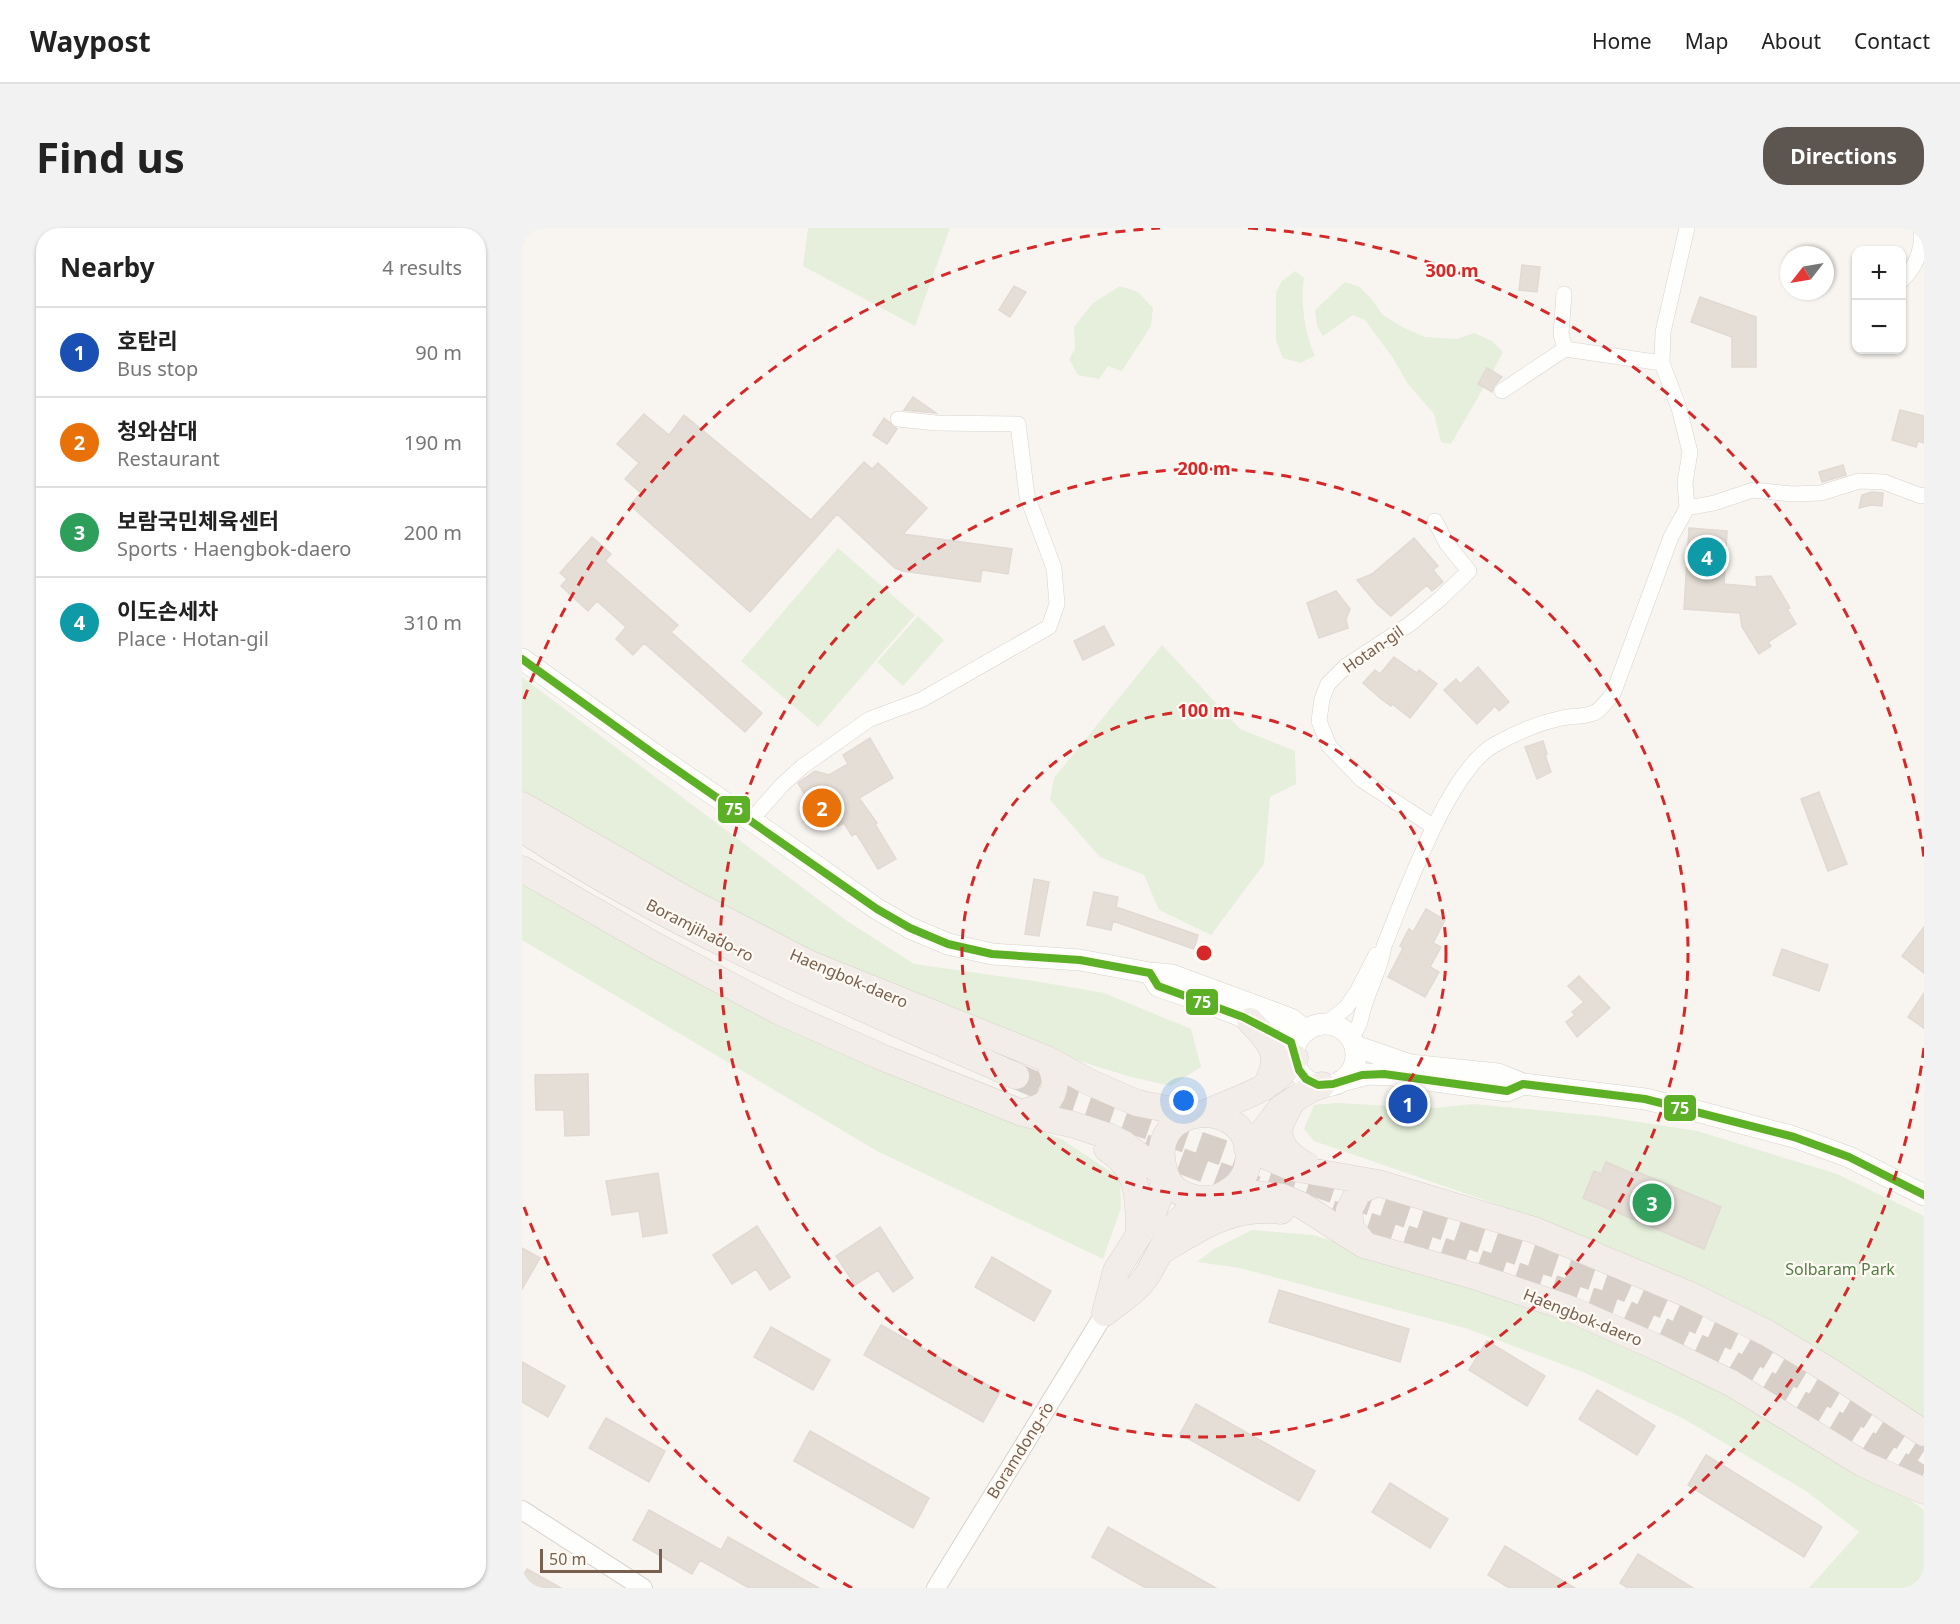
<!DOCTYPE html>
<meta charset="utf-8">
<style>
:root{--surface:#fff;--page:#f2f2f2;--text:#222;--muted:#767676;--line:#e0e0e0;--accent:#5d554f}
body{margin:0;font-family:"Noto Sans","Noto Sans KR",sans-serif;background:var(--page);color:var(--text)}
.controls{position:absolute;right:18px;top:18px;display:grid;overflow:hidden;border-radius:12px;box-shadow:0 2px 4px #0004}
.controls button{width:54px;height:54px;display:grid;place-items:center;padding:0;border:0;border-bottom:2px solid var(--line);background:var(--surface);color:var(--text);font:30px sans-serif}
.compass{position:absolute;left:1258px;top:18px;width:54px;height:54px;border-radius:50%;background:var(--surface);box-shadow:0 2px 4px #0004;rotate:239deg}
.scale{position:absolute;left:18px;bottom:15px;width:122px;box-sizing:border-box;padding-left:6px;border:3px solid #785f4e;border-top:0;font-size:16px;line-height:21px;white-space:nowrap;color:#785f4e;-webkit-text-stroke:4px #fffaf3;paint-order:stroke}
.you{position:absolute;left:662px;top:873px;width:21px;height:21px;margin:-15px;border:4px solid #fff;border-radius:50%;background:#1a73e8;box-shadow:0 0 0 9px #1a73e833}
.badge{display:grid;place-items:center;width:39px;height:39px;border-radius:50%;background:var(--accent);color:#fff;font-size:20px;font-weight:700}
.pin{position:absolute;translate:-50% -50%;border:3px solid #fff;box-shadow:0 2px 6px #0006}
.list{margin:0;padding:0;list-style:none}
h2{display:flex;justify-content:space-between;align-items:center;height:78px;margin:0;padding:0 24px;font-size:26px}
h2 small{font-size:20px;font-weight:400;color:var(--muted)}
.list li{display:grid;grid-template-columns:39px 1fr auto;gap:18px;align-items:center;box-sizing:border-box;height:90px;padding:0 24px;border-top:2px solid var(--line)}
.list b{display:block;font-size:22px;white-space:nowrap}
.list p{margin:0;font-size:20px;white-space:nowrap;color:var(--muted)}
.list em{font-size:20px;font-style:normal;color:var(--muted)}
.map{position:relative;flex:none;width:1402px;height:1360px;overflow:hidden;border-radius:24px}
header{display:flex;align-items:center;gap:36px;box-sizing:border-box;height:84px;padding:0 30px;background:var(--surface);border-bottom:2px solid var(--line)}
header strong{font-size:28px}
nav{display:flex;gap:33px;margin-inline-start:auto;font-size:21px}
.intro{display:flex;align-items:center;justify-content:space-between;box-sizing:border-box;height:144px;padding:0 36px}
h1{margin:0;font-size:42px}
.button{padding:15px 27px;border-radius:24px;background:var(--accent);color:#fff;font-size:21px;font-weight:700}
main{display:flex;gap:36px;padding:0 36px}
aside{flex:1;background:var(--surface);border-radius:24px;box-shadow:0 2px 4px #0004}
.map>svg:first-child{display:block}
.green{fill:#e5efdb}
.building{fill:#e5ded7;stroke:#e1d9d2;stroke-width:1.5}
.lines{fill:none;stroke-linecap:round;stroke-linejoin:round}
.trunk-tunnel{stroke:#d8d0c8;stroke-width:26;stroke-dasharray:26 13;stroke-linecap:butt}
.minor-casing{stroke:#d8d2cd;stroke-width:16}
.tertiary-casing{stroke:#d8d2cd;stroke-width:20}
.secondary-casing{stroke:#d7d1ca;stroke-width:22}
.trunk-casing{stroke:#dad2cc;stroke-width:27}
.minor{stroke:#fefefd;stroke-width:15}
.tertiary{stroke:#fefefd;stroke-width:18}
.secondary{stroke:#fefefd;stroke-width:21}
.trunk{stroke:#f2ede8;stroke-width:26}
.bus-1-casing{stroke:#fffaf3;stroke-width:12}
.bus-1{stroke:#5bb025;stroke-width:8}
.ring{fill:none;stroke:#d62828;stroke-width:3;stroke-dasharray:10 8}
.labels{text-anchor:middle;stroke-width:4.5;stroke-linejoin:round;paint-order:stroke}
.street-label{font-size:16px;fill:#785f4e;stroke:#fffaf3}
.park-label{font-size:16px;fill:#547d46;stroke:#fffaf3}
.centre{fill:#d62828;stroke:#fffaf3;stroke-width:3}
.ring-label{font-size:18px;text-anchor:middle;font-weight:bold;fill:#d62828;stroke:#fffaf3;stroke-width:4.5;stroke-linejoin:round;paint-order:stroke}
.line-badge{stroke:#fffaf3;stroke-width:2}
.badge-label{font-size:16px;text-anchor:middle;font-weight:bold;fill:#fff}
</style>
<header>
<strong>Waypost</strong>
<nav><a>Home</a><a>Map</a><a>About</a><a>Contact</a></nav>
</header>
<div class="intro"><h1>Find us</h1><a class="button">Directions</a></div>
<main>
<aside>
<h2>Nearby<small>4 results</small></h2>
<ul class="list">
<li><span class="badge" style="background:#1a4fb4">1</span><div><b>호탄리</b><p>Bus stop</p></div><em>90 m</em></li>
<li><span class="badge" style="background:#e8710a">2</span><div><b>청와삼대</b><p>Restaurant</p></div><em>190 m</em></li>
<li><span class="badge" style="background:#2e9e5b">3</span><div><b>보람국민체육센터</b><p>Sports · Haengbok-daero</p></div><em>200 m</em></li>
<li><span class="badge" style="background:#0f9aa8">4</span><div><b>이도손세차</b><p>Place · Hotan-gil</p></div><em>310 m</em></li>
</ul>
</aside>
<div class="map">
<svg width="1402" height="1360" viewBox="0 0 1402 1360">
<rect width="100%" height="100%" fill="#f8f5f0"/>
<path class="green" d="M 286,0 L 428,0 L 393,98 L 281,38 Z
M 773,43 L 782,50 C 778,74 783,106 793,128 L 778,135 L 761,130 L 754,113 L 754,64 L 760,53 Z
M 823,54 L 838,59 L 852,74 L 860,86 L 878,98 L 903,109 L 935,111 L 952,105 L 970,113 L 981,124 L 971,143 L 965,140 L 956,155 L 962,159 L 929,216 L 919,214 L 912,186 L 886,156 L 871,130 L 843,92 L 831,87 L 801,108 L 795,98 L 793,82 Z
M 598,58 L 616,64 L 631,80 L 629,98 L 600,143 L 586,138 L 577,151 L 556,147 L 547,131 L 553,121 L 552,99 L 571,75 Z
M 316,320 L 393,387 L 296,499 L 219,433 Z
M 396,388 L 422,412 L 381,458 L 355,434 Z
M 640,417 L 718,501 L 773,523 L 774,556 L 748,569 L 742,636 L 689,707 L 637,682 L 622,647 L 578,629 L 528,572 L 532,550 Z
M 0,449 L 325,693 L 392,736 L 518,754 L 582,765 L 669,801 L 679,839 L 649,858 L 609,849 L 554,832 L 300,734 L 0,570 Z
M 0,655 L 473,885 L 541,912 L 598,950 L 599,980 L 581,1031 L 355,923 L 0,712 Z
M 814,875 L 911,880 L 951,876 L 1078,888 L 1175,903 L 1315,946 L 1402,988 L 1402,1196 L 1354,1158 L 1236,1091 L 1124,1035 L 971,975 L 792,913 L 782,901 L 792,877 Z
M 730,1002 L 791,1007 L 852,1025 L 1117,1118 L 1369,1258 L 1402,1282 L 1402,1360 L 1287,1360 L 1337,1304 L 1284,1263 L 1162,1191 L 1061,1144 L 943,1100 L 718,1040 L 675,1034 L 692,1021 Z"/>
<path class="building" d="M 1000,37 L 1018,39 L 1015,64 L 997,62 Z
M 492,58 L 504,64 L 488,89 L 477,82 Z
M 1178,69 L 1234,89 L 1234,139 L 1210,139 L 1210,109 L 1169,94 Z
M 965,140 L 980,149 L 972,158 L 970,164 L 956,156 Z
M 391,169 L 414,185 L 382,182 Z
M 1378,182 L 1402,188 L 1402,215 L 1396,213 L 1394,219 L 1370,212 Z
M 122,186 L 147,207 L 162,187 L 289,292 L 342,234 L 350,241 L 356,235 L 405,280 L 381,306 L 490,321 L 486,346 L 460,342 L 458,354 L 381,343 L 373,340 L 315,286 L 228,384 L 108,277 L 119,265 L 103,251 L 117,235 L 95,216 Z
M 362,190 L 375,201 L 365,216 L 351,207 Z
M 1321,237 L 1324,247 L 1300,254 L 1297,244 Z
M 1350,264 L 1361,265 L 1360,278 L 1349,277 L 1337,280 L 1340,267 Z
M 1167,300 L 1205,303 L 1202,356 L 1235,359 L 1234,349 L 1249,348 L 1268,380 L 1265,381 L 1274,396 L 1246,414 L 1249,418 L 1237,426 L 1220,399 L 1218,385 L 1162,381 Z
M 70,309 L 89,326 L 83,333 L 156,397 L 149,404 L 240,485 L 223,504 L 122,415 L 111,427 L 94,411 L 104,399 L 75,373 L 66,383 L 39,358 L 45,351 L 38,345 Z
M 892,310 L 916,338 L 911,342 L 921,354 L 910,363 L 905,357 L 869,388 L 855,376 L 835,352 L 850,346 Z
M 814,363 L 828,381 L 824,391 L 826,400 L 797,410 L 785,375 Z
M 582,398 L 592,417 L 561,432 L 552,413 Z
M 872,429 L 895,445 L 897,442 L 915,456 L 888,490 L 870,476 L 869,478 L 858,470 L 841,455 L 853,442 L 858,446 Z
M 956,439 L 987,474 L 977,483 L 973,478 L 955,496 L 922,462 L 934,451 L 938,456 Z
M 348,510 L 371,550 L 337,570 L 355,595 L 353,596 L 374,631 L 356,641 L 334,605 L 330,608 L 322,595 L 316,598 L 307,582 L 296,589 L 276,555 L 293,543 L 307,547 L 326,536 L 321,527 Z
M 1021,513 L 1025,526 L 1023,527 L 1029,544 L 1015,551 L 1003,519 Z
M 1297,564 L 1325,636 L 1306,643 L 1279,571 Z
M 512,651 L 527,654 L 517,708 L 503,706 Z
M 572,664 L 596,669 L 594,679 L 676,707 L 672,721 L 591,693 L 589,702 L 565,697 Z
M 904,681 L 923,692 L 911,715 L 919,719 L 908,739 L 917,744 L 903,769 L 866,749 L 881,720 L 878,718 L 887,701 L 891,704 Z
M 1402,699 L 1402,745 L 1380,728 Z
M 1260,721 L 1306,737 L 1297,763 L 1251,747 Z
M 1057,748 L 1088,780 L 1055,809 L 1044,794 L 1053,787 L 1050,784 L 1062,774 L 1046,758 Z
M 1402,765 L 1402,800 L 1386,789 Z
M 66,846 L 67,907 L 43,908 L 42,882 L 14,882 L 13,847 Z
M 1084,934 L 1112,946 L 1113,943 L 1199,979 L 1182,1021 L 1061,970 L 1072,943 L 1079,946 Z
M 136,945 L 145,1005 L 121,1009 L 117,983 L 90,987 L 84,953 Z
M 235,998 L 268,1049 L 248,1062 L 234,1041 L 210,1056 L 191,1027 Z
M 358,999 L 391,1050 L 371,1064 L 356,1042 L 333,1057 L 314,1028 Z
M 0,1020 L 18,1030 L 0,1061 Z
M 470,1029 L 529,1063 L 512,1093 L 453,1059 Z
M 757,1062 L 887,1101 L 878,1134 L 747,1094 Z
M 359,1097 L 478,1164 L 461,1194 L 342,1127 Z
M 249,1099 L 308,1132 L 291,1162 L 232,1129 Z
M 965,1113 L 1023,1148 L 1005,1178 L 947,1142 Z
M 0,1134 L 43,1158 L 26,1189 L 0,1174 Z
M 1075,1162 L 1133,1198 L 1115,1227 L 1057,1191 Z
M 674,1176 L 793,1243 L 777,1273 L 658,1206 Z
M 84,1190 L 143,1223 L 127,1254 L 67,1220 Z
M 288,1203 L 407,1270 L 391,1300 L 272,1233 Z
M 1184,1227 L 1300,1299 L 1282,1329 L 1166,1257 Z
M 868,1255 L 926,1291 L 908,1320 L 850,1284 Z
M 127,1282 L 199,1322 L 206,1309 L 297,1360 L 227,1360 L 178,1332 L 170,1346 L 111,1312 Z
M 586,1299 L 646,1333 L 694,1360 L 624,1360 L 599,1346 L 570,1329 Z
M 983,1318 L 1053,1360 L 987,1360 L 966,1347 Z
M 1116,1326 L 1171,1360 L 1106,1360 L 1098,1355 Z
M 5,1341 L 39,1360 L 0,1360 L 0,1349 Z"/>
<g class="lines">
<path class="trunk-tunnel" d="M 494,848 L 547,871 L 719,931 L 1105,1061 L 1218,1112 L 1337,1182 L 1402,1223
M 622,919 L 734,961
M 809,985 L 1095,1081 L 1206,1133 L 1324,1202 L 1402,1252"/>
<g class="minor-casing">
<path id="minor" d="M 1380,52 C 1394,39 1402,20 1399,0
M 1042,66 L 1039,106 L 1043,121 L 1140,135
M 980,163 L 1043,121
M 1165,280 L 1192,275 L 1231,262 L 1270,266 L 1299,265 L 1337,253 L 1362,254 L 1399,268 L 1402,267
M 229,592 L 260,557 L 281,538 L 348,491 L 399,472 L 527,399 L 535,376 L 532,340 L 505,268 L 496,196 L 414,195 L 376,191
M 912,599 L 840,552 L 807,518 L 797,493 L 800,471 L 806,456 L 824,438 L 888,396 L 919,370 L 947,343 L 925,316 L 913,293
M 803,796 L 824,780 L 836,762 L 854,727
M 829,809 C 840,795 837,794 842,779 C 848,757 859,740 862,718 C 883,667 926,543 972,517 C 993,505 1017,495 1040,490 C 1050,488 1062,489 1072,485 C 1079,482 1086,471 1091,466 L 1149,309 L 1165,280 L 1163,255 L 1168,224 L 1157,180 L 1140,135 L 1141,104 L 1165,0"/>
</g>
<g class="tertiary-casing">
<path id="tertiary" d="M 0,1282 L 121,1360
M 414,1360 L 583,1085"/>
</g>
<g class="secondary-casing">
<path id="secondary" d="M 0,431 L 132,526 L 243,602 L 355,681 L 388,700 L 426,716 L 470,726 L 558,732 L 628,745 L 650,747 L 769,791 L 784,803
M 628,745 L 636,758 C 681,774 729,788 769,814 L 773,830
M772 827a31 31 0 1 1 62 0a31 31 0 1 1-62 0Z
M 833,818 L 888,837 L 976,846 L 1001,856 L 1123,871 L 1182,885 L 1272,909 L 1327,929 L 1402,967
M 819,853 L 846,846 L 870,847 L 985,863 L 1001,856"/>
</g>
<g class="trunk-casing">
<path id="trunk" d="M 0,577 L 165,672 L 286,735 L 525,831 L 567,854 L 615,875 L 670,886
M 0,601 C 154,703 326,774 494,848
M 0,641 L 132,717 L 256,783 L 362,830 L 500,885 L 549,896 L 586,908 L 602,916 L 644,948
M 728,793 C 750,816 761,828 743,859
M 771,872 C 767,880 760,890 758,899 C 755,917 770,930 784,937
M 500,885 C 507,882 518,880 523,876 C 537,862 534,846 525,831
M 684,885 C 719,868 750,864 773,830
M 725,920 L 771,940 L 856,955 L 1012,1002 L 1168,1067 L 1245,1105 L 1311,1145 L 1402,1205
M 725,920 L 744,900 L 758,881 L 789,861 L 800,857
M 585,921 C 619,942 616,972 617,1007
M 703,966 L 717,964 L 760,969 L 779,977 L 842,1017 L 952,1048 L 1043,1079 L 1139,1121 L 1209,1155 L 1341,1236 L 1402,1263
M 842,1016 L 829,1000 L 827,982 L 837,963 L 856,955
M 643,1021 C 681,998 712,977 759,983
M 583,1085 C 595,1075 612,1065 621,1053 C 636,1034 646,998 666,985 C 688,969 721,967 726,935 C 736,867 619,870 643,945 C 649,966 671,972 690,971
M 583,1085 L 594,1043 L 632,983 L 644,948"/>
</g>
<use href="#minor" class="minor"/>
<use href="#tertiary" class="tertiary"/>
<use href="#secondary" class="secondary"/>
<use href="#trunk" class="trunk"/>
<g class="bus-1-casing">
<path id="bus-1" d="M 0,431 L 132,526 L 355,681 L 388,700 L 426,716 L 470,726 L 558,732 L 628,745 L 636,758 L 721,789 L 769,814 L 777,842 L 784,851 L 796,857 L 811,856 L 840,847 L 862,846 L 985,863 L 1001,856 L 1123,871 L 1272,909 L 1327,929 L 1402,967"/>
</g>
<use href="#bus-1" class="bus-1"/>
</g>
<g class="ring">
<circle cx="682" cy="725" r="242"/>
<circle cx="682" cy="725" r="484"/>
<path d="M1402 820A726 726 0 0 1 1034 1360M330 1360A726 726 0 0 1 2 979M2 471A726 726 0 0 1 638 0M726 0A726 726 0 0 1 1402 630"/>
</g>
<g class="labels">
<g class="street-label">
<text transform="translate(851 421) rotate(-35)" y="6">Hotan-gil</text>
<text transform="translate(178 702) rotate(27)" y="6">Boramjihado-ro</text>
<text transform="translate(327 750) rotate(23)" y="6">Haengbok-daero</text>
<text transform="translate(1061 1089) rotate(22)" y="6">Haengbok-daero</text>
<text transform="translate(498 1222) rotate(-58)" y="6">Boramdong-ro</text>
</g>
<g class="park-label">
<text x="1318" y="1047">Solbaram Park</text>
</g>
</g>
<circle cx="682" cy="725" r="9" class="centre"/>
<g class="ring-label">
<text x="930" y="49">300 m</text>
<text x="682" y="247">200 m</text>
<text x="682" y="489">100 m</text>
</g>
<g class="line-badge">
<rect x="195" y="567" width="34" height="29" rx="6" fill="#5bb025"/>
<rect x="663" y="760" width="34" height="28" rx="6" fill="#5bb025"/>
<rect x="1141" y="866" width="34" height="28" rx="6" fill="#5bb025"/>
</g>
<g class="badge-label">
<text x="212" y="587">75</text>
<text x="680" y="780">75</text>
<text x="1158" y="886">75</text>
</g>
</svg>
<div class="controls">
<button>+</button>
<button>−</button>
</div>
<svg class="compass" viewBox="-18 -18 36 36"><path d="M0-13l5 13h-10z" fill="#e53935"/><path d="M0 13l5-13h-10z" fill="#767676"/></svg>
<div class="scale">50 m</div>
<div class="you"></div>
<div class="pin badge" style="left:886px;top:876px;background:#1a4fb4">1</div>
<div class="pin badge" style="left:300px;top:580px;background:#e8710a">2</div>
<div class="pin badge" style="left:1130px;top:975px;background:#2e9e5b">3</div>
<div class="pin badge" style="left:1185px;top:329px;background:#0f9aa8">4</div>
</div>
</main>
